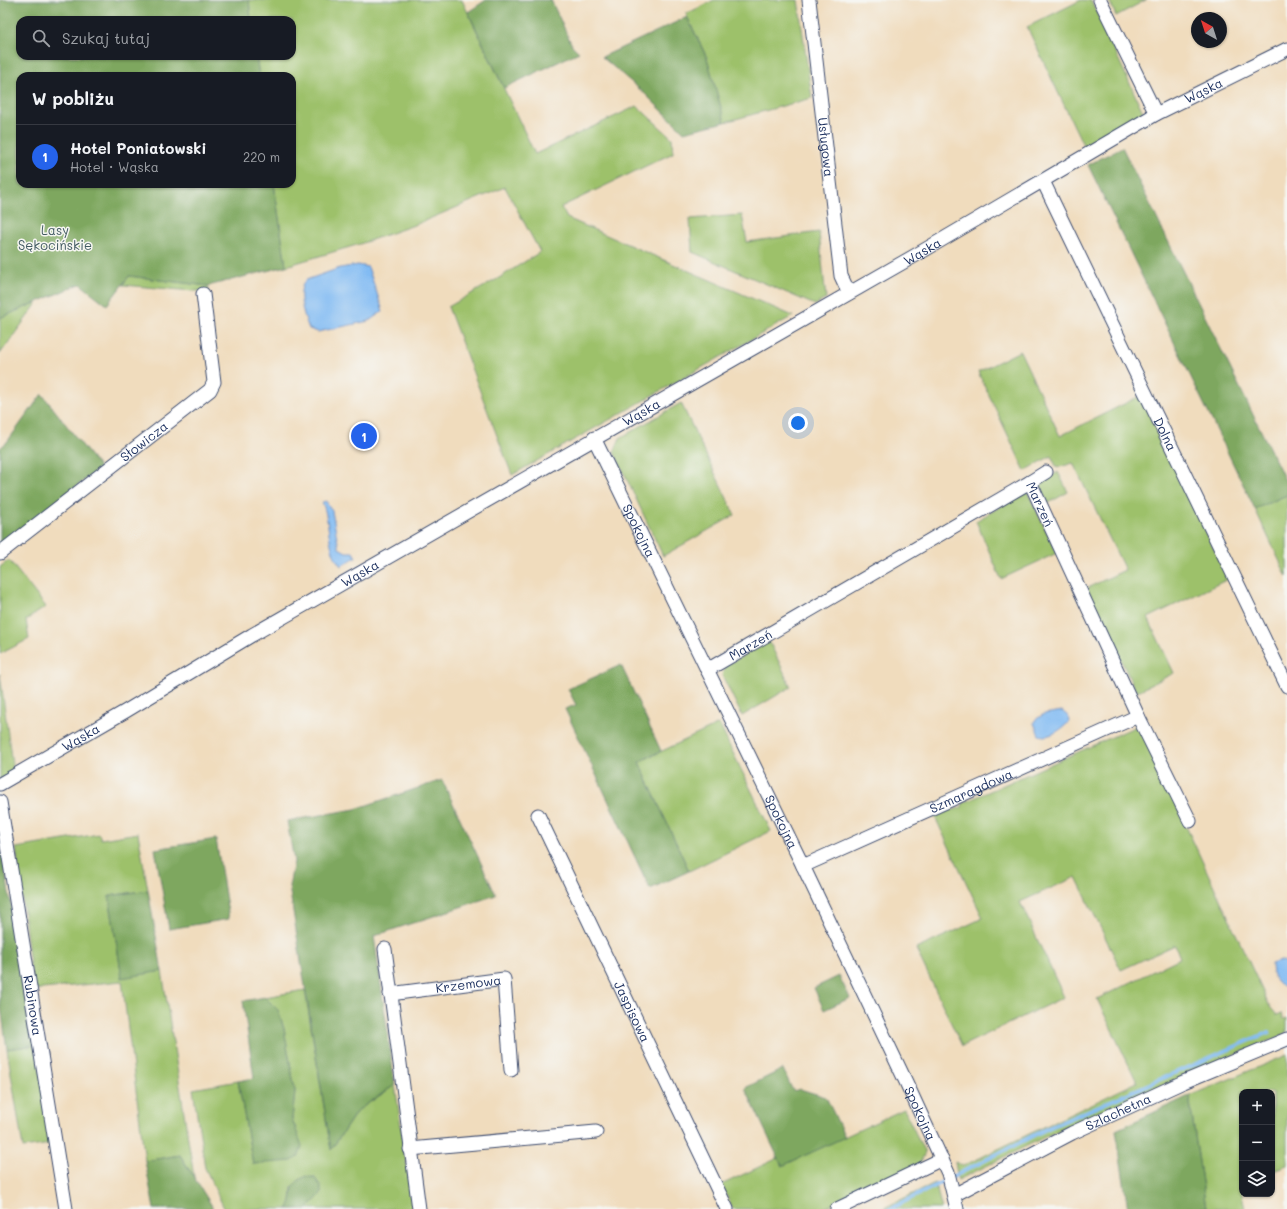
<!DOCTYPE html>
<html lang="pl">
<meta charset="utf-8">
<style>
:root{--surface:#171b24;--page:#20242c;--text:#f1f3f6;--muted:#9ea1a6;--line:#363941;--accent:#2563eb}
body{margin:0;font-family:Mali,sans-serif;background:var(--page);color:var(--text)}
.controls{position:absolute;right:12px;bottom:12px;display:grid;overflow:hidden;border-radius:8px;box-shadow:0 1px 3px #0004}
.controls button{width:36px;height:36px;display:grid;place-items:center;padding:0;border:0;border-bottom:1px solid var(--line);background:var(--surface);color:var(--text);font:20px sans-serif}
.compass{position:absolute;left:1191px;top:12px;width:36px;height:36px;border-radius:50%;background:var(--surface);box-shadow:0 1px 3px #0004;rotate:321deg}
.you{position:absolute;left:798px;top:423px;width:14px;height:14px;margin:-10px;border:3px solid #fff;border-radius:50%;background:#1a73e8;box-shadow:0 0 0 6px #1a73e833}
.badge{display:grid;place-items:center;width:26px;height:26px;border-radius:50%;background:var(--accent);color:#fff;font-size:13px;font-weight:700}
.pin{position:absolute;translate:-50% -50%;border:2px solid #fff;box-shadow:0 1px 4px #0006}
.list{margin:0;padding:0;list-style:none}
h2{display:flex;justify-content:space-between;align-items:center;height:52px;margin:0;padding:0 16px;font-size:17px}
h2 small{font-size:13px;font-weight:400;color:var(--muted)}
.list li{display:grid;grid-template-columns:26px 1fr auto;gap:12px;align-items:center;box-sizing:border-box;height:64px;padding:0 16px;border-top:1px solid var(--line)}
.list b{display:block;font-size:15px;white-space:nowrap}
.list p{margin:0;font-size:13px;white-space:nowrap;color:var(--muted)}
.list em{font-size:13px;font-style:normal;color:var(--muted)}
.icon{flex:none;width:22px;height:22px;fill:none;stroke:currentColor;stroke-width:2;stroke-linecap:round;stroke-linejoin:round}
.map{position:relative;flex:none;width:1287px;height:1209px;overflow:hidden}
.search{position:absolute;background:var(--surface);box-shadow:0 1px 3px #0004;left:16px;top:16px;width:280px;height:44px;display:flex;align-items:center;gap:10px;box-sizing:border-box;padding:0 14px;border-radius:12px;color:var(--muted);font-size:15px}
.panel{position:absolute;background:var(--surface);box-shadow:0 1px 3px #0004;left:16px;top:72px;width:280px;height:116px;border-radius:12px}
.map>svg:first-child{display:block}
.green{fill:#9dc16b;stroke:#5c7864}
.forest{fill:#7ea75f;stroke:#4c6b5e}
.water{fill:#82bbf3;stroke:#4e75a8}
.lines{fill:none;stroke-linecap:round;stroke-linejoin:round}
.stream{stroke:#82bbf3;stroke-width:4}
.minor-casing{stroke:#3b496c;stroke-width:15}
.minor{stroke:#fff;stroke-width:13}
.labels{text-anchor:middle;stroke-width:3;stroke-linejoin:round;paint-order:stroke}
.street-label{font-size:13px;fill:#1b2f5e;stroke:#f6f6f2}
.park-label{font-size:13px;fill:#425b62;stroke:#f6f6f2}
</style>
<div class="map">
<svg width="1287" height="1209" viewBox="0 0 1287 1209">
<rect width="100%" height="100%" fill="#f6f6f2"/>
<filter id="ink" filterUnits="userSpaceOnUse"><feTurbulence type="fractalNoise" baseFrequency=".025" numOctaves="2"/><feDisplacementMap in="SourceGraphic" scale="8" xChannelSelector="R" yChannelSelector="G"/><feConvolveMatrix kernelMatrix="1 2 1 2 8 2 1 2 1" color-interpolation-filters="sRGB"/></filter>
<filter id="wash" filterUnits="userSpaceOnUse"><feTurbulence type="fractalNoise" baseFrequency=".012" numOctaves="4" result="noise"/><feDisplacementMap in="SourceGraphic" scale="16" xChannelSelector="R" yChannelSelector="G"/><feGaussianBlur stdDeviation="0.9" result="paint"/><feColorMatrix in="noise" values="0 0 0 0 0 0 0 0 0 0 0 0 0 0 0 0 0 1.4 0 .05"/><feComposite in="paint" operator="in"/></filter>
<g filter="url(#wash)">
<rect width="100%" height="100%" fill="#f0dcbd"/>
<path class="green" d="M 249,0 L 462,0 L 535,154 L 637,106 L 672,138 L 673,153 L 561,207 L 567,218 L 793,316 L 512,475 L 448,307 L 499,278 L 540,252 L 505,187 L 417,224 L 360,244 L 286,266 L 274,184 L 292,184 L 292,76 L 259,76 L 256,56 L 292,56 L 292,20 L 251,20 Z
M 714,0 L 798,0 L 812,98 L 725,122 L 707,58 L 686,14 Z
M 1081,0 L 1091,0 L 1143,112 L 1084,147 L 1027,27 Z
M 1109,0 L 1146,0 L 1116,16 Z
M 742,215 L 747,242 L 819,232 L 826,299 L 815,305 L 692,252 L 690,219 Z
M 129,276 L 208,286 L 209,291 L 193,291 L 123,285 Z
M 38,302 L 0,354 L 0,318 Z
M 1020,351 L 1060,436 L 1142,395 L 1228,579 L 1148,618 L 1174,673 L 1136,692 L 1087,588 L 1125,570 L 1073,463 L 1057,468 L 1051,456 L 1025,471 L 978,372 Z
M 681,403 L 735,515 L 663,556 L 614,452 L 620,438 Z
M 1058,472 L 1068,492 L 1047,504 L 1041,486 L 1044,481 Z
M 1027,491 L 1057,553 L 1001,579 L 976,521 Z
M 1287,495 L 1287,577 L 1255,509 Z
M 9,560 L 46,607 L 26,620 L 29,639 L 0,654 L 0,567 Z
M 769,641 L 791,687 L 742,716 L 722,675 L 725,666 Z
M 0,674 L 13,772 L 0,780 Z
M 719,724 L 771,831 L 689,871 L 639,762 Z
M 1139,725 L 1270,1007 L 1277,1015 L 1282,1013 L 1284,1019 L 1287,1018 L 1287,1033 L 1063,1128 L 958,1180 L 955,1162 L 963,1166 L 1137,1082 L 1097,999 L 1180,958 L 1175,945 L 1121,970 L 1076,877 L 1020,902 L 1064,997 L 962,1046 L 916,949 L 983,918 L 934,815 L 950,808 L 954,810 L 962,807 L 963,803 Z
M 138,833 L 148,890 L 109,896 L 122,977 L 162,971 L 194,1177 L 180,1155 L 145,1161 L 122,981 L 33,990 L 16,848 L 99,834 L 101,839 Z
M 305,990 L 331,1150 L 357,1111 L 395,1085 L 413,1209 L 307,1209 L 314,1202 L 292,1187 L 291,1204 L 287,1209 L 225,1209 L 223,1206 L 205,1168 L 193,1089 L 238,1081 L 253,1164 L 268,1162 L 296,1129 L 292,1119 L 295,1091 L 284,1029 L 278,1010 L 265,997 Z
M 36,1045 L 51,1144 L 23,1148 L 7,1049 Z
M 1287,1055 L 1287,1165 L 1273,1170 L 1272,1176 L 1272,1092 L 1242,1092 L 1242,1194 L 1245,1209 L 1199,1209 L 1206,1208 L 1189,1096 Z
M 904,1109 L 925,1153 L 919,1165 L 822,1209 L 733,1209 L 721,1185 L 778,1158 L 782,1166 Z
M 935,1183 L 942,1209 L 882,1209 Z"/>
<path class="forest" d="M 0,0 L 249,0 L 251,20 L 20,20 L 20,56 L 256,56 L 259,76 L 20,76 L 20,184 L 274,184 L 286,266 L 208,286 L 129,276 L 107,305 L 80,284 L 0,318 Z
M 486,0 L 551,0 L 572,45 L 579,52 L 504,88 L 468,12 Z
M 687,17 L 707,58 L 725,122 L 684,132 L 644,93 L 602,57 Z
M 1122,147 L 1287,484 L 1287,495 L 1255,509 L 1088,165 Z
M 42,394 L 100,468 L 0,547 L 0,448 L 7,442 Z
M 621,665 L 661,751 L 639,762 L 689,871 L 650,889 L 565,709 L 576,705 L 568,689 Z
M 442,780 L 496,895 L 374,936 L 395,1085 L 357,1111 L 331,1150 L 289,886 L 294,861 L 287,821 L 355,809 Z
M 216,839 L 229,919 L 169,929 L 155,849 Z
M 0,842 L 36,1045 L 7,1049 L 0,1001 Z
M 148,890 L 162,971 L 122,978 L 109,896 Z
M 839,976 L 850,998 L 824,1010 L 814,988 Z
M 265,997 L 278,1010 L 284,1029 L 295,1091 L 292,1119 L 302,1146 L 299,1156 L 292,1161 L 253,1164 L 238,1081 L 254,1078 L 243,1001 Z
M 783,1069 L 793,1091 L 800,1089 L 826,1097 L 845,1137 L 782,1166 L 745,1088 Z
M 1189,1096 L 1206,1208 L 1128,1209 L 1116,1130 Z
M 180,1155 L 212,1206 L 212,1209 L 154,1209 L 145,1161 Z
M 306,1176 L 315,1178 L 321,1187 L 321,1194 L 307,1209 L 287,1209 C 297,1195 285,1186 306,1176 Z"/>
<path class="water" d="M 358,265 L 368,267 L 383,311 L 369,321 L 318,332 L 309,329 C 304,316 295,291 306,280 L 340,268 Z
M 326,501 L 332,511 L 339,548 L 346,552 L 353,552 L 356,557 L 341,566 C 326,549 331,522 322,502 Z
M 1062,711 L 1068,716 L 1069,722 C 1062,729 1049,739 1039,735 L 1034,723 L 1035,720 L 1044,714 Z
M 1281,961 L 1287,962 L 1287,989 C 1276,983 1271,977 1271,964 Z"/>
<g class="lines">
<path class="stream" d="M 890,1209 L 1048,1128 L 1269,1032"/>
</g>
</g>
<g filter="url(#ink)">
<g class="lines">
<g class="minor-casing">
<g id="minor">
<path id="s1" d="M 809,0 L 841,276 L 849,293"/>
<path d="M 1100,0 L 1156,114"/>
<path id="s2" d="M 1043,181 L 1287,686"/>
<path id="s3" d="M 594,438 L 803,866 L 906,1082 L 948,1173 L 957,1209"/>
<path d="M 1030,482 L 1046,472"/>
<path id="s4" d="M 0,553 L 210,390 L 214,382 L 203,294"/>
<path id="s5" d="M 707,670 L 1030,482 L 1138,716 L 1190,821"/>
<path id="s6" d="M 0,784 L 126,711 L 252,635 L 916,255 L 1156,114 L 1287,49"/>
<path id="s7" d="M 0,802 L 66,1209"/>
<path id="s8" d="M 538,815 L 727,1209"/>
<path id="s9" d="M 803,866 L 1138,716"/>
<path d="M 385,949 L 419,1209"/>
<path id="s10" d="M 390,994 L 504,979 L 511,1070"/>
<path d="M 410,1149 L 596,1132"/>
<path id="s11" d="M 954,1195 L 1072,1133 L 1181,1083 L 1287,1039"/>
<path d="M 837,1209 L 942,1159"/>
</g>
</g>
<use href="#minor" class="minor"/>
</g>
</g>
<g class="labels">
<g class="street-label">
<text dy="5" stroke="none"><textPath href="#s6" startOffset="1389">Wąska</textPath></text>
<text dy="5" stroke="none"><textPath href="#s1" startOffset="148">Usługowa</textPath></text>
<text dy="5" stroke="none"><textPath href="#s6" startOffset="1065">Wąska</textPath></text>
<text dy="5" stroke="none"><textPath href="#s6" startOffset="741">Wąska</textPath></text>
<text dy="5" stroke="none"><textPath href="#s2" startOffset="281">Dolna</textPath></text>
<text dy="5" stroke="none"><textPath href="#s4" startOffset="182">Słowicza</textPath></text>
<text dy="5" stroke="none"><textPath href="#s5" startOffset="398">Marzeń</textPath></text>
<text dy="5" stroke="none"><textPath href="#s3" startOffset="103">Spokojna</textPath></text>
<text dy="5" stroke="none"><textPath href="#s6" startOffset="417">Wąska</textPath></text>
<text dy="5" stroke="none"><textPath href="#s5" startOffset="50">Marzeń</textPath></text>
<text dy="5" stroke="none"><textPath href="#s6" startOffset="93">Wąska</textPath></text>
<text dy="5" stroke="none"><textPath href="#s9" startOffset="184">Szmaragdowa</textPath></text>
<text dy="5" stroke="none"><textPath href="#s3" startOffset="427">Spokojna</textPath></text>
<text dy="5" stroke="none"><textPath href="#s10" startOffset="79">Krzemowa</textPath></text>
<text dy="5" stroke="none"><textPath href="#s7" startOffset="206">Rubinowa</textPath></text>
<text dy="5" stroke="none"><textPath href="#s8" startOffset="218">Jaspisowa</textPath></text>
<text dy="5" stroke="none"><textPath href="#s11" startOffset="184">Szlachetna</textPath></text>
<text dy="5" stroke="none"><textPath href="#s3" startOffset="750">Spokojna</textPath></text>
</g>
<g class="park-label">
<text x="55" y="235">Lasy<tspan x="55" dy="15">Sękocińskie</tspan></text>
</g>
</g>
</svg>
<div class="controls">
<button>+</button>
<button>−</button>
<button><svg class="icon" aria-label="layers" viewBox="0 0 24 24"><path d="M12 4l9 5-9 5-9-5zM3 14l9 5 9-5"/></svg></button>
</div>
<svg class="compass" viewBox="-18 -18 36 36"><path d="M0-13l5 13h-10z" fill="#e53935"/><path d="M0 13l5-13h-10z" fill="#9ea1a6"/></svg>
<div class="you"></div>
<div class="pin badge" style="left:364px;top:436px">1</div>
<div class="search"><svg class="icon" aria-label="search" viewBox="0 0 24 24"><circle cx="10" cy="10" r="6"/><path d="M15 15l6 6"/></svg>Szukaj tutaj</div>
<section class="panel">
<h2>W pobliżu<small></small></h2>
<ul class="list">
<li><span class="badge">1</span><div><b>Hotel Poniatowski</b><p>Hotel · Wąska</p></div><em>220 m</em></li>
</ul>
</section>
</div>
